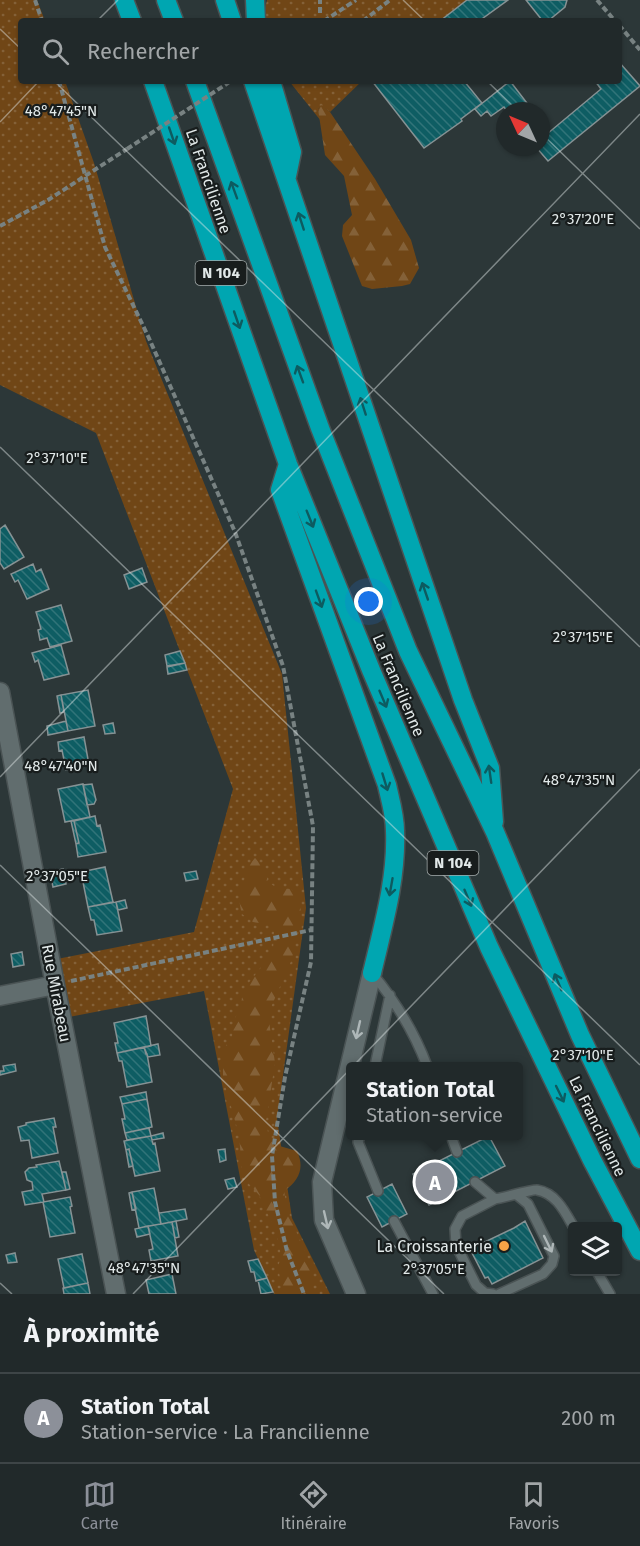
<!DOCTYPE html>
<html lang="fr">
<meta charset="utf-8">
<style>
:root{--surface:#21292a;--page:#2d3536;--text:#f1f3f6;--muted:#a2a6a8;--line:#3e4547;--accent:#8c9099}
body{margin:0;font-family:"Fira Sans",sans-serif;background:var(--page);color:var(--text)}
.controls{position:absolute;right:18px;bottom:18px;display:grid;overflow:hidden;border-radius:6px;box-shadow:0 2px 4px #0004}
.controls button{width:54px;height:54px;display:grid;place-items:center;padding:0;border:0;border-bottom:2px solid var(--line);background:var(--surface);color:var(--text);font:30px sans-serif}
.compass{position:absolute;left:496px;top:102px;width:54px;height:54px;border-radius:50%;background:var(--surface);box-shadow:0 2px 4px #0004;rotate:314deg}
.you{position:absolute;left:369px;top:602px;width:21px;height:21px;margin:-15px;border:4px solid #fff;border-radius:50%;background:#1a73e8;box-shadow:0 0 0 9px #1a73e833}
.badge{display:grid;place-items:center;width:39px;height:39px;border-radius:50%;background:var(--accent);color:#fff;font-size:20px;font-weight:700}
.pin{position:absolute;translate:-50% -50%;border:3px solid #fff;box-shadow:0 2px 6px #0006}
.popup{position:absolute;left:346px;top:1062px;width:177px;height:78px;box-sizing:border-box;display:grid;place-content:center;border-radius:6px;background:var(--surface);filter:drop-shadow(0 2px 4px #0005);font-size:20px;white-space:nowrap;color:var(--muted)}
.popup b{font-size:22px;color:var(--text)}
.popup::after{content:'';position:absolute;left:50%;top:100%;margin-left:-12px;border:12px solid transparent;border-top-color:var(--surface)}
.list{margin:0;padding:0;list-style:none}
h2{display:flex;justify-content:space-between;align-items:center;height:78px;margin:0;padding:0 24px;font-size:26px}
h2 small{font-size:20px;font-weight:400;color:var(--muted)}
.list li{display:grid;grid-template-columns:39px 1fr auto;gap:18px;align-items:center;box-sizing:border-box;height:90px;padding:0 24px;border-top:2px solid var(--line)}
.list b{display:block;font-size:22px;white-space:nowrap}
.list p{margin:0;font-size:20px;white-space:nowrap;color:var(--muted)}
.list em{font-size:20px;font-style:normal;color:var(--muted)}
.icon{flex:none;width:33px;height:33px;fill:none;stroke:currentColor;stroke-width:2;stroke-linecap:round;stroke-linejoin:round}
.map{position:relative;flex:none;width:640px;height:1294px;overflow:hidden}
.search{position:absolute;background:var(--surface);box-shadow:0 2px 4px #0004;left:18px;right:18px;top:18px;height:66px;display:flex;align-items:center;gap:15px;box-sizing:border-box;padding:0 21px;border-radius:6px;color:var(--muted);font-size:22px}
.sheet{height:168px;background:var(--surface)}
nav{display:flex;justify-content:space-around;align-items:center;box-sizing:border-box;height:84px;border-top:2px solid var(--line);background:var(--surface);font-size:16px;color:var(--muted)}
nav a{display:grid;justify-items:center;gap:3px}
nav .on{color:var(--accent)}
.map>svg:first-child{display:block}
.grass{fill:url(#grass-dots)}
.forest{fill:url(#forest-firs)}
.building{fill:url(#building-back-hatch);stroke:#869294;stroke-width:1.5}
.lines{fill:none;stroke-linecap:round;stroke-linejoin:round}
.lane-casing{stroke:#4a5354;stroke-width:12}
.street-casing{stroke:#4a5354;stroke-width:21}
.secondary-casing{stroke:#4a5354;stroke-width:21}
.highway-casing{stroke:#4a5354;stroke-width:21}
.path{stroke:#788282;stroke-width:4;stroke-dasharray:6 3;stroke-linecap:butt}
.lane{stroke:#616d6e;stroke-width:9}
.street{stroke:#616d6e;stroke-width:18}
.secondary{stroke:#616d6e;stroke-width:18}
.highway{stroke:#00a6b1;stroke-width:18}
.path-bridge{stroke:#788282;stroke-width:4;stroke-dasharray:6 3;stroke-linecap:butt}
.oneway{stroke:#0d5b60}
.oneway2{stroke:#aeb7b8}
.ticks{fill:none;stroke:#e2e9e9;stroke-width:1.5;stroke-opacity:0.45}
.poi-dot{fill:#f6a246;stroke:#181d1d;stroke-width:2}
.labels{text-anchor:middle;stroke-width:4.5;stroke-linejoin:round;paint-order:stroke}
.shield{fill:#181d1d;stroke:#a5acac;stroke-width:1.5}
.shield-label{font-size:15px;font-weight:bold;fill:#e2e9e9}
.street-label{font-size:16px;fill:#e2e9e9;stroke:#181d1d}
.poi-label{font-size:16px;fill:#e2e9e9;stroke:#181d1d;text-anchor:end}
.ticks-label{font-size:15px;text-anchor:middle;fill:#e2e9e9;stroke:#181d1d;stroke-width:4.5;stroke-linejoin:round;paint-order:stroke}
</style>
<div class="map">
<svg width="640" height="1294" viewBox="0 0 640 1294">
<defs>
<pattern id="grass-dots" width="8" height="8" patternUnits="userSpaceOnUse" patternTransform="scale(1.5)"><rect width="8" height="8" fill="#704616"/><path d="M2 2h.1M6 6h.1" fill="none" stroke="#846138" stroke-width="1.8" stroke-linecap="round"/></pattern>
<pattern id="forest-firs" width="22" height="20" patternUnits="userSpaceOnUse" patternTransform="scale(1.5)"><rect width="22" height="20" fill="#704616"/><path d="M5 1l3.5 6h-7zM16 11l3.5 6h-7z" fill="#846138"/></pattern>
<pattern id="building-back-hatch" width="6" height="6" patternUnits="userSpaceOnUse" patternTransform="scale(1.5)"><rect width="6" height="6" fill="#0e5d63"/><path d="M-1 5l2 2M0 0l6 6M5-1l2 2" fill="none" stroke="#317479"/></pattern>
</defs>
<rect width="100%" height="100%" fill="#2c3738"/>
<path class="grass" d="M 0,0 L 37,0 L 45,21 L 21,21 L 21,81 L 65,81 L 94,163 L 146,341 L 282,674 L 306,908 L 277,1119 L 292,1218 L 330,1294 L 274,1294 L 254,1250 L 204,991 L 69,1017 L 57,959 L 194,932 L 233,789 L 96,433 L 0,385 Z
M 267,0 L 467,0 L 440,21 L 265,21 L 263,17 Z
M 289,81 L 362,81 L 330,112 L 321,106 L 318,109 L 321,121 Z"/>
<path class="forest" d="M 321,105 L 330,112 L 375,179 L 411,240 L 419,268 L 410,284 L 402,286 L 372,289 L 362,286 L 342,236 L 343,225 L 352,215 L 344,176 L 325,155 L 318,109 Z
M 255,858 L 264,867 L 268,882 L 277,888 L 291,889 L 299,896 L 301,913 L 292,959 L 268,1014 L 275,1063 L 266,1121 L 269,1138 L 276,1145 L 297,1151 C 305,1168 299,1181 284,1191 L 288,1213 L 305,1251 L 313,1273 L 313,1294 L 283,1294 L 278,1267 L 281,1256 L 277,1234 L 259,1195 L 249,1184 L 242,1170 L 239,1135 L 223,1078 L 223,1050 L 232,1037 L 234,1022 L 247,985 L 263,965 L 273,950 L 274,932 L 267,924 L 253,922 L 242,914 C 237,896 240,892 246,875 C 248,868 250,863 255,858 Z"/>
<path class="building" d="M 467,0 L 508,0 L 479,21 L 440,21 Z
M 526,0 L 567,0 L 565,7 L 548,21 L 542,20 Z
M 619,62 L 640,86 L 548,161 L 536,147 L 541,147 L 541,139 L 601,89 L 595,81 L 619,81 Z
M 372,81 L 464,81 L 482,103 L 461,119 L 462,121 L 424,148 Z
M 510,81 L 533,111 L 507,111 L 504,107 L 491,116 L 487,111 L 481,116 L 475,109 Z
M 5,525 L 24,557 L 4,569 L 0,563 L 0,529 Z
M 33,564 L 36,572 L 41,569 L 49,589 L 27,599 L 18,580 L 15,582 L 11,574 Z
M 142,568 L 147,582 L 129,589 L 124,575 Z
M 61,605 L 72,641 L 50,647 L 47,638 L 40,640 L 38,630 L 41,629 L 36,612 Z
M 61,645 L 69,674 L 44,680 L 38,660 L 35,662 L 32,653 Z
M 180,651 L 185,663 L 167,666 L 165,655 Z
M 185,663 L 187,670 L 168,674 L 167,667 Z
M 88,690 L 95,726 L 68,731 L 61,695 Z
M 61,695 L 64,712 L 60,713 L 57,696 Z
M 66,721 L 68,731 L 48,735 L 47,726 Z
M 113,723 L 115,733 L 105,734 L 103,725 Z
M 84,737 L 89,765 L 66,770 L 62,750 L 59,751 L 58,742 Z
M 83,784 L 90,817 L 65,822 L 58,789 Z
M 92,784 L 96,800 L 94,804 L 87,805 L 83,785 Z
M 95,816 L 97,826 L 100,825 L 106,852 L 78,857 L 76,844 L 79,843 L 74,821 Z
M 71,821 L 74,821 L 79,843 L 76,844 Z
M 105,867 L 113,902 L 88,907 L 81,872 Z
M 63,869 L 66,884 L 53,887 L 50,872 Z
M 196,871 L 198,879 L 186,881 L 184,873 Z
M 125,900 L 127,908 L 118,910 L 116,902 Z
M 116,902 L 122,931 L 97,935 L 94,920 L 91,920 L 88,907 Z
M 22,952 L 24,965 L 13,967 L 11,954 Z
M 146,1016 L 151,1046 L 117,1053 L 115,1043 L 118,1043 L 114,1023 Z
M 158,1044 L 160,1055 L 148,1057 L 144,1047 Z
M 144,1047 L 146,1054 L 147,1054 L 152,1082 L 127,1087 L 122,1061 L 119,1061 L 117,1053 Z
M 15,1064 L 16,1071 L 0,1075 L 0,1071 L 4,1071 L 3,1066 Z
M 146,1092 L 147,1099 L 122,1104 L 120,1097 Z
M 147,1099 L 152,1127 L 125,1133 L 122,1119 L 125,1119 L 122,1104 Z
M 54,1118 L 56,1127 L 53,1127 L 58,1153 L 32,1158 L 29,1140 L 21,1141 L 18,1127 L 26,1125 L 26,1123 Z
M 149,1128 L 151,1136 L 127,1140 L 125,1133 Z
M 163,1133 L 164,1138 L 152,1140 L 151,1136 Z
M 151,1136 L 153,1144 L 155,1143 L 160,1171 L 135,1176 L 129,1149 L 126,1150 L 124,1141 Z
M 489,1136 L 505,1166 L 429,1205 L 413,1174 Z
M 129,1149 L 133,1166 L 129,1167 L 126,1150 Z
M 225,1149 L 226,1160 L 220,1162 L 218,1150 Z
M 59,1161 L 66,1190 L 42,1194 L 44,1202 L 25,1205 L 22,1192 L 33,1190 L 32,1182 L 27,1180 L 25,1172 L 29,1168 L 37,1167 L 36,1165 Z
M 62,1172 L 66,1172 L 70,1189 L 66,1190 Z
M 234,1178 L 237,1187 L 228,1189 L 225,1180 Z
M 392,1184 L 407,1214 L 382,1227 L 367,1197 Z
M 154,1188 L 161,1224 L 139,1228 L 132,1192 Z
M 132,1192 L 136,1209 L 132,1210 L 129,1193 Z
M 70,1197 L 72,1206 L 70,1207 L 75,1233 L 50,1237 L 43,1202 Z
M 185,1209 L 187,1219 L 161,1224 L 159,1213 Z
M 176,1221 L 179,1237 L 175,1238 L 172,1222 Z
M 525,1221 L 543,1258 L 492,1284 L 488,1277 L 485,1278 L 470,1249 L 514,1228 Z
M 172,1222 L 178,1256 L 151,1261 L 149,1250 L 153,1249 L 148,1226 Z
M 148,1226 L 150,1234 L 137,1237 L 135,1229 Z
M 15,1253 L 17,1262 L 8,1263 L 6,1255 Z
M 82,1254 L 88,1283 L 64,1288 L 58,1259 Z
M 258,1259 L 267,1278 L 256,1281 L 254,1272 L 251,1272 L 248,1261 Z
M 172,1274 L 176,1294 L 149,1294 L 146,1280 Z
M 267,1278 L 273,1292 L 261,1294 L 258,1280 Z
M 88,1283 L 90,1294 L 64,1294 L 63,1288 Z"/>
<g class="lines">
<g class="lane-casing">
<path id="lane" d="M 372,973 C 396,1002 414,1031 427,1066
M 375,1066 L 390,995
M 360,1136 L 358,1142 L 378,1191
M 451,1136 L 457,1152
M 475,1182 L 495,1199 C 503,1198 533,1189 537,1190 C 556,1193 565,1212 573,1226
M 394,1221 L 433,1294
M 597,1272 L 610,1294
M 493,1294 L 485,1293 L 476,1285 L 456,1245 L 455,1229 L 462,1216 L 495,1199
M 499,1294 L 543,1274 L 552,1264 L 554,1256 L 528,1204 L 517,1195"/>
</g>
<g class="street-casing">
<path id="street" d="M 0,692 L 55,985 L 116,1294
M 0,996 L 55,985"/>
</g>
<g class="secondary-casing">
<path id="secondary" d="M 356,1294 L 324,1220 L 322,1182 L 372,973"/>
</g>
<g class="highway-casing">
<path id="highway" d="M 124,0 L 132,21
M 166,0 L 174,21
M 225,0 L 232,21
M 255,0 L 256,21
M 153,81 L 288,464 L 371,670 L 489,947 L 592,1160 L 640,1251
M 195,81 L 320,428 L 408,651 L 495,832 L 580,1035 L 640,1159
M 253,81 L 463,700 L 490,768 L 494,822
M 271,81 L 292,152 L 287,176
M 288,464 L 280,490 L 387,785 C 390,799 395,815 395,831 C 397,879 383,926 372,973"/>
</g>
<path class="path" d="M 35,0 L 42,21
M 597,0 L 615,21
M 320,13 L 320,0
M 324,21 L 356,0
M 363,21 L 390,0
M 619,25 L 640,50
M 59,81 L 105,247 L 148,336 L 235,532 L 283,666 L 313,826 L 311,962 L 285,1077 L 272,1156 L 275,1202 L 287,1251 L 304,1294
M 0,226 L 48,200 L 127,149
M 71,981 L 311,930"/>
<use href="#lane" class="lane"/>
<use href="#street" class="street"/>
<use href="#secondary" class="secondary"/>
<use href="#highway" class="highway"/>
<path class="path-bridge" d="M 127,149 L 231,81"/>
</g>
<defs><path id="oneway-shaft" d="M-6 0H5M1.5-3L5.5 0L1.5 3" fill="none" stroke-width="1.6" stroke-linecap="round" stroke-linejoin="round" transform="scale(1.5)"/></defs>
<g class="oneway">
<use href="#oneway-shaft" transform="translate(172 136) rotate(71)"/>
<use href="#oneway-shaft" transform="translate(234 190) rotate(-110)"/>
<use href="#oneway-shaft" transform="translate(301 221) rotate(-108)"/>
<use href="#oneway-shaft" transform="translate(237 320) rotate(71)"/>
<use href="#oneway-shaft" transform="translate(300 374) rotate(-110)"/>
<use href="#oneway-shaft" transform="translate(363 406) rotate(-108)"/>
<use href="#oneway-shaft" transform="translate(310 519) rotate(68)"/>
<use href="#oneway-shaft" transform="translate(425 591) rotate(-109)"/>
<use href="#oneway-shaft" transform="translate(319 599) rotate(70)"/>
<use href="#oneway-shaft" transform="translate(383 699) rotate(67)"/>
<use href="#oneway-shaft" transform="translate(490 774) rotate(-98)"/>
<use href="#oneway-shaft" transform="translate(385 782) rotate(73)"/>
<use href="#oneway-shaft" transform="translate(391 887) rotate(100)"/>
<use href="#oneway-shaft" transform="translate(468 898) rotate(67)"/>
<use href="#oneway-shaft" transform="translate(558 982) rotate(-113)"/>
<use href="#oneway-shaft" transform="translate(560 1094) rotate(64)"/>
</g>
<g class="oneway2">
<use href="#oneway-shaft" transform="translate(358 1030) rotate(103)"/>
<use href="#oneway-shaft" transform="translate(326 1220) rotate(77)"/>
<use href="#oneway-shaft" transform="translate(548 1244) rotate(64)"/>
</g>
<path class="ticks" d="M 403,0 L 425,21M 97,21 L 118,0M 0,29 L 21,49M 54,81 L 640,647M 487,81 L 518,111M 0,122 L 39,81M 541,133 L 640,229M 0,447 L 640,1065M 0,777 L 640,114M 0,865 L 444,1294M 0,1283 L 12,1294M 133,1294 L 640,769"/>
<circle class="poi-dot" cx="504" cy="1246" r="6"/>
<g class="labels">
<g class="shield">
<rect x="195.5" y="261" width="51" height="24" rx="4.5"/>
<rect x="427.5" y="851" width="51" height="24" rx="4.5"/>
</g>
<g class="shield-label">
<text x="221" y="278">N 104</text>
<text x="453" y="868">N 104</text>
</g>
<g class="street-label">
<text transform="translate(209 181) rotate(71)" y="6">La Francilienne</text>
<text transform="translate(399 685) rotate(67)" y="6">La Francilienne</text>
<text transform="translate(57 993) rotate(79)" y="6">Rue Mirabeau</text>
<text transform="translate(598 1126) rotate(64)" y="6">La Francilienne</text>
</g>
<g class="poi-label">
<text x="492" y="1252">La Croissanterie</text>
</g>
</g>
<g class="ticks-label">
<text x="61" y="116">48°47'45"N</text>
<text x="583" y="224">2°37'20"E</text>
<text x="57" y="463">2°37'10"E</text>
<text x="583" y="642">2°37'15"E</text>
<text x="61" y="771">48°47'40"N</text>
<text x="579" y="785">48°47'35"N</text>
<text x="57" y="881">2°37'05"E</text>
<text x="583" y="1060">2°37'10"E</text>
<text x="144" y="1273">48°47'35"N</text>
<text x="434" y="1274">2°37'05"E</text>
</g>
</svg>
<div class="controls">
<button><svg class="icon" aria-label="layers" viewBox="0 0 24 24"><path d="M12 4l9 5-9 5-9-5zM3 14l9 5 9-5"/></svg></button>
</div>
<svg class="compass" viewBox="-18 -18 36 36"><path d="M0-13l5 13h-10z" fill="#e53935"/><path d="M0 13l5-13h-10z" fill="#a2a6a8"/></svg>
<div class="you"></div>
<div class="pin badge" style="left:435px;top:1182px">A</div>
<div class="popup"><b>Station Total</b>Station-service</div>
<div class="search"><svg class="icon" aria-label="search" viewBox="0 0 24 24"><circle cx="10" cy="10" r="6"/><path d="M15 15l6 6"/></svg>Rechercher</div>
</div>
<section class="sheet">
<h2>À proximité<small></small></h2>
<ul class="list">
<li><span class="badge">A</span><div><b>Station Total</b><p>Station-service · La Francilienne</p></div><em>200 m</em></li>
</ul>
</section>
<nav>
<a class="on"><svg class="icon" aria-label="map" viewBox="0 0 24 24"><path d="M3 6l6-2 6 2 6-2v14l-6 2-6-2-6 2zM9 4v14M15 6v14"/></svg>Carte</a>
<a><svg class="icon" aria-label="directions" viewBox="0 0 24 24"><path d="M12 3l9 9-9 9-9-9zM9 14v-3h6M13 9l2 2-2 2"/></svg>Itinéraire</a>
<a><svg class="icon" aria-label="saved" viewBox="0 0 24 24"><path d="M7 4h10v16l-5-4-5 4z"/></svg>Favoris</a>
</nav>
